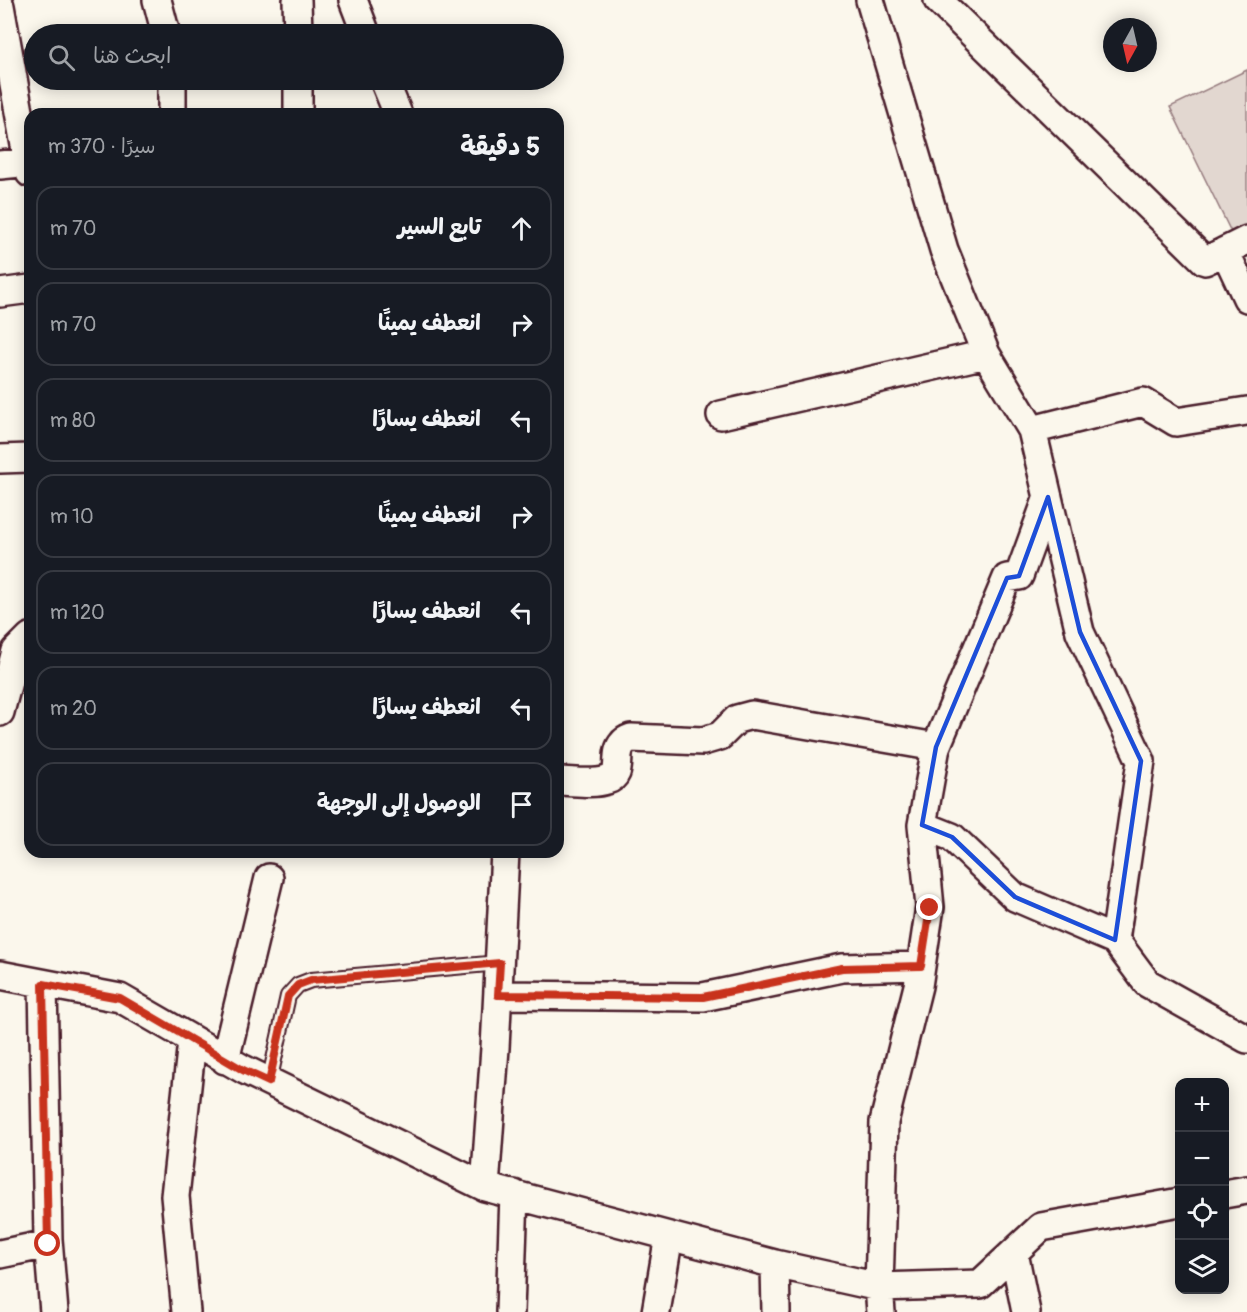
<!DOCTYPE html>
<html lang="ar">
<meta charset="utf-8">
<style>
:root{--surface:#171b24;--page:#20242c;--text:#f1f3f6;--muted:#9ea1a6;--line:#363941}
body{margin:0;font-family:Pangolin,"Playpen Sans Arabic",sans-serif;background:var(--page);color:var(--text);direction:rtl}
.controls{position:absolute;right:18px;bottom:18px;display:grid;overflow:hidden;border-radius:12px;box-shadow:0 3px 15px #0003}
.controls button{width:54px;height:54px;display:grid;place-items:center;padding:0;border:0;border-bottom:2px solid var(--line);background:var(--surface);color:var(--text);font:30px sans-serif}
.compass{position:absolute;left:1103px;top:18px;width:54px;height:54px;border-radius:50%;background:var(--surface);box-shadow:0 3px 15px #0003;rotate:188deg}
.stop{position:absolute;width:18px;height:18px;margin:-14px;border:4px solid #c8321e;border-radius:50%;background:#fff}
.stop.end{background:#c8321e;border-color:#fff;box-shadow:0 2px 6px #0008}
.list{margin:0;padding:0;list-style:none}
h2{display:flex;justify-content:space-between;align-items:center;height:78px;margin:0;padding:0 24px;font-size:26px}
h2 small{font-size:20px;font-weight:400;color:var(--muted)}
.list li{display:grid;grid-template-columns:39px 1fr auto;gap:18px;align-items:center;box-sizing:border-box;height:84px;margin:0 12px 12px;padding:0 12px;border:2px solid var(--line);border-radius:18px}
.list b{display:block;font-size:22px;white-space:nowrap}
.list em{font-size:20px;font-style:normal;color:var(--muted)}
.icon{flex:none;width:33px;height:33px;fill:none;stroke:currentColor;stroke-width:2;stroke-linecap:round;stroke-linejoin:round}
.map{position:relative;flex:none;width:1247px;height:1312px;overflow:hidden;direction:ltr}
.search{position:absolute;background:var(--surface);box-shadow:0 3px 15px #0003;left:24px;top:24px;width:540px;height:66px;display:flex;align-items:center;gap:15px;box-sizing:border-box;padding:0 21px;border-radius:33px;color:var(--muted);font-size:22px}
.panel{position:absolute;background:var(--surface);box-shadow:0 3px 15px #0003;left:24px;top:108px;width:540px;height:750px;border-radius:18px;direction:rtl}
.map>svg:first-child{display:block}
.green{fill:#e2d7d0;stroke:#967b7e;stroke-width:1.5}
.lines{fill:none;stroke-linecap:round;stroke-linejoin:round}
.service-casing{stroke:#4a1f2b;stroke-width:18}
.minor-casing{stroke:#4a1f2b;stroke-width:32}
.service{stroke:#fbf7ec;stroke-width:14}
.minor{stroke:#fbf7ec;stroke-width:27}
.route{stroke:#c8321e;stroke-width:8}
.marked{fill:none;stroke:#1d4ed8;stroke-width:4.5;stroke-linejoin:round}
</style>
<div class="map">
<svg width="1247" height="1312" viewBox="0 0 1247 1312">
<rect width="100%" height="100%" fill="#fbf7ec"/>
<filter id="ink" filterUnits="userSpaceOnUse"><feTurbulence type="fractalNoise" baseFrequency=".0167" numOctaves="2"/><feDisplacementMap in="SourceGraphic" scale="12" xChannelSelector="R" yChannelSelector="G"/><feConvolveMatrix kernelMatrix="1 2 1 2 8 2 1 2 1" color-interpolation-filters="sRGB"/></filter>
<g filter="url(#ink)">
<path class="green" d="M 1247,70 L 1247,230 L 1233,236 L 1170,107 Z"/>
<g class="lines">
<g class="service-casing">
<path id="service" d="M 269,1082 L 288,996 L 298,985 L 311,980 L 499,963"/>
</g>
<g class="minor-casing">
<path id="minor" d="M 157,0 L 166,34
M 297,0 L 298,34
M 353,0 L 366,34
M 870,0 L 944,250 L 986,354 L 1032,430 L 1080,632 L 1141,761 L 1115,940
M 938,0 L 1205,261 L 1247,240
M 0,6 L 30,173
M 172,80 L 172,114
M 298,80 L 298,114
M 384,80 L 398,114
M 0,165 L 30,162
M 1225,251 L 1247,298
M 0,293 L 30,289
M 721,415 L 986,354
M 1032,430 L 1143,402 L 1176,422 L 1247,411
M 0,459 L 30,458
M 0,712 L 16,651 L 30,637
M 558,781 C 573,781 592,785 607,780 C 625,775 612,754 623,743 C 625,740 628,739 631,738 L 703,741 L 720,736 L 737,719 L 752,715 L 936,747
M 922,825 L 952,837 L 1015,897 L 1115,940 L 1147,983 L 1247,1039
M 0,975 L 120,998 L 243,1069 L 485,1187 L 775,1264 L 879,1287 L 980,1284 L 1041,1227 L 1180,1202
M 43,984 L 48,1239 L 54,1312
M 498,995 L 703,997 L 842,968 L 921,966
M 225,1060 L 269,878
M 485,1187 L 495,1048 L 505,852
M 1224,1194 L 1247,1190
M 1014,1253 L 1026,1312
M 0,1254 L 48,1244
M 775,1264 L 776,1312
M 186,1312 L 175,1196 L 192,1041
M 510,1312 L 514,1194
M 656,1312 L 669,1236
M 881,1312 L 879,1287 L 884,1122 L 918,986 L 930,907 L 922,825 L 936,747 L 1007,578 L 1019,576 L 1048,497"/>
</g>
<use href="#service" class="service"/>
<use href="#minor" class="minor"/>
</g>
</g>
<g class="lines" filter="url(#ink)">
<path class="route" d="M 48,1244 L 43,984 L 120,998 L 243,1070 L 269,1082 L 288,996 L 298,985 L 311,980 L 500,963 L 498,995 L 703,997 L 842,968 L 921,966 L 930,908"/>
</g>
<path class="marked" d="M 1048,497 L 1080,632 L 1141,761 L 1115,940 L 1015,897 L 952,837 L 922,825 L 936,747 L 1007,578 L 1019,576 Z"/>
</svg>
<div class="controls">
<button>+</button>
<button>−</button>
<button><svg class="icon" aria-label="locate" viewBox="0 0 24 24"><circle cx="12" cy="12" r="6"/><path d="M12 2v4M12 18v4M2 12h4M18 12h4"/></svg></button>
<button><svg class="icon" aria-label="layers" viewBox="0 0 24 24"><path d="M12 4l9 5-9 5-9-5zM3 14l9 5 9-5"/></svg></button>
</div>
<svg class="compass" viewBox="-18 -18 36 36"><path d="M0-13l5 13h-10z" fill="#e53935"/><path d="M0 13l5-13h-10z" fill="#9ea1a6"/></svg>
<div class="stop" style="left:48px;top:1244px"></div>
<div class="stop end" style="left:930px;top:908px"></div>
<div class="search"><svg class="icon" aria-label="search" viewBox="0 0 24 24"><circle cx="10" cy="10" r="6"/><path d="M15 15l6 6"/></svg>ابحث هنا</div>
<section class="panel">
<h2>5 دقيقة<small>سيرًا · 370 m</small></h2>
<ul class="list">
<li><svg class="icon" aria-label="ahead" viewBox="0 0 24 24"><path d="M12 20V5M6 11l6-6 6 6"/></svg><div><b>تابع السير</b></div><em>70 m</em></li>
<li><svg class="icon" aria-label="right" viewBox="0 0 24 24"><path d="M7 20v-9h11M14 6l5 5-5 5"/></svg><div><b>انعطف يمينًا</b></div><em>70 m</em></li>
<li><svg class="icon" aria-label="left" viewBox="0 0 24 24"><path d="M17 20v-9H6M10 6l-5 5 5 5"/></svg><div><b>انعطف يسارًا</b></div><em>80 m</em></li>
<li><svg class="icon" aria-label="right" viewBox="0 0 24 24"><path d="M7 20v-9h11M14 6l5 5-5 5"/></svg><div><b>انعطف يمينًا</b></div><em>10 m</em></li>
<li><svg class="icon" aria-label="left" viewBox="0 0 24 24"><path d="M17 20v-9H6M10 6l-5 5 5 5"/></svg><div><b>انعطف يسارًا</b></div><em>120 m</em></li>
<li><svg class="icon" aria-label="left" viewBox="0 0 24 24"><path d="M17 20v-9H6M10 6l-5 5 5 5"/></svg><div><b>انعطف يسارًا</b></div><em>20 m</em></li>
<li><svg class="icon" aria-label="arrive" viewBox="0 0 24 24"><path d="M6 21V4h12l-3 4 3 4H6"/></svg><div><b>الوصول إلى الوجهة</b></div></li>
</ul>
</section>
</div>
